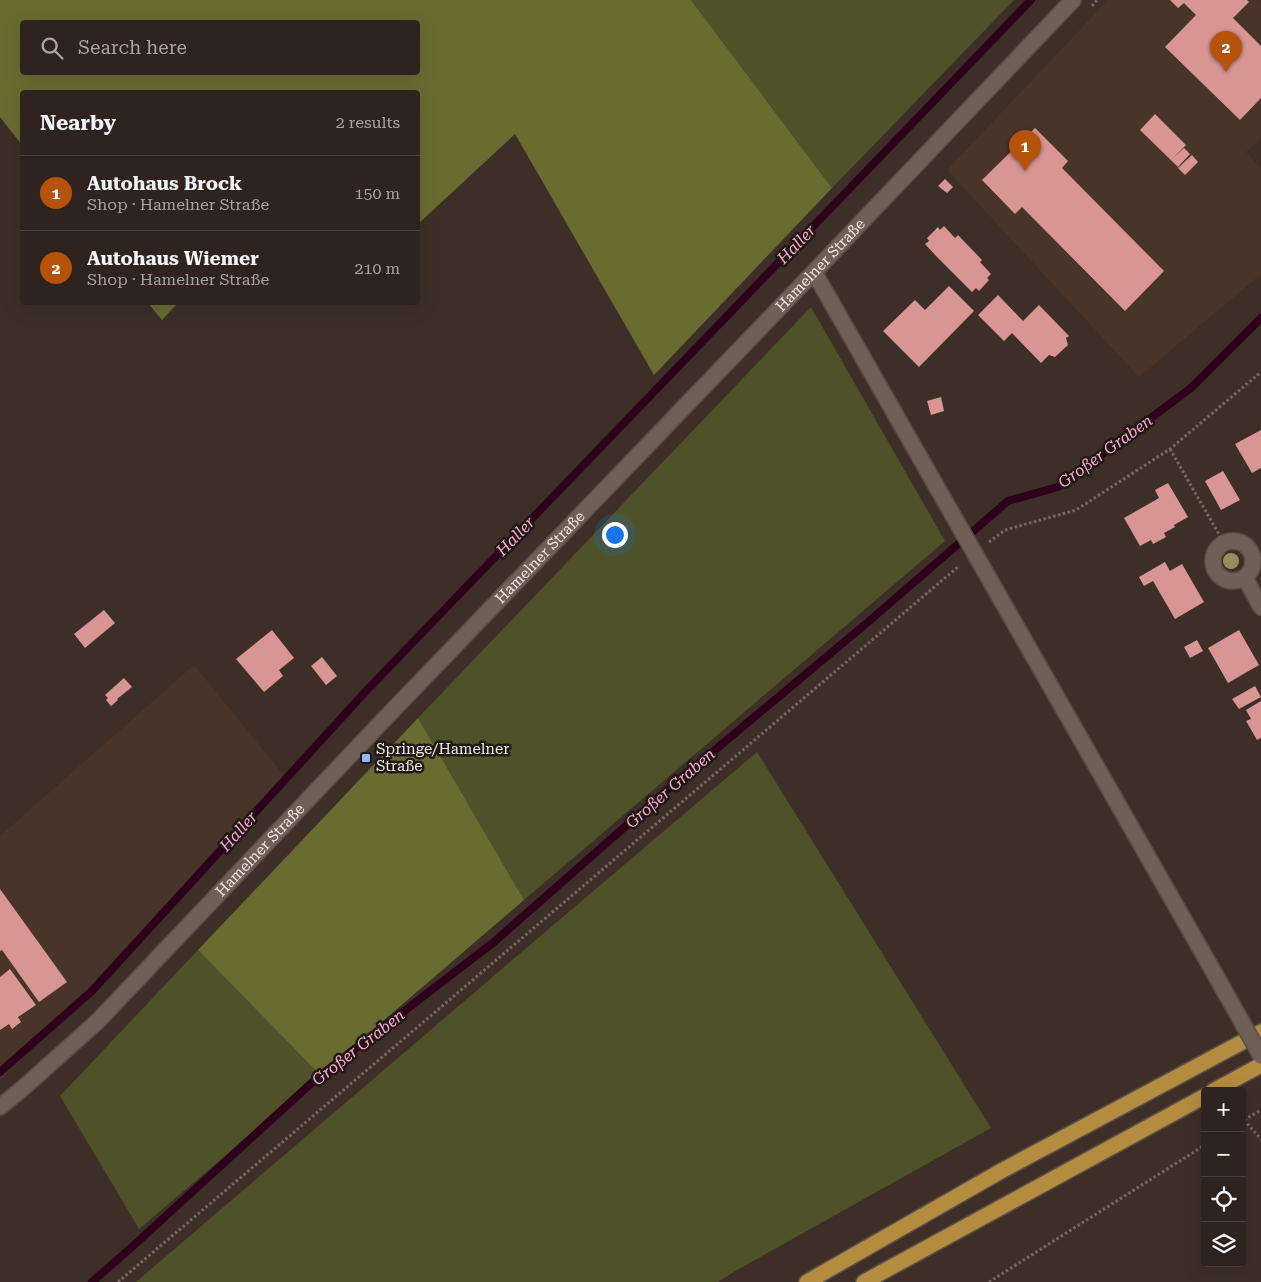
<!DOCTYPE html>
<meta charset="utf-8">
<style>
:root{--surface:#2e231e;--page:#362b27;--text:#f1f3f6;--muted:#a7a4a4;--line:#49403c;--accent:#b45309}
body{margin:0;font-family:"Roboto Serif",serif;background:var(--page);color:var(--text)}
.controls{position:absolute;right:15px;bottom:15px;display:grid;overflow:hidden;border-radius:5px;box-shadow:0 5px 20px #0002}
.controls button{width:45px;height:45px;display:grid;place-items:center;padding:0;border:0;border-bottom:1px solid var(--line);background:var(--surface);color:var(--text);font:25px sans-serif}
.you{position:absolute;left:614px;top:534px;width:18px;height:18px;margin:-12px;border:4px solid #fff;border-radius:50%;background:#1a73e8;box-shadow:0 0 0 8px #1a73e833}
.badge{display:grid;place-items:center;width:32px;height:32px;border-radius:50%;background:var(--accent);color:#fff;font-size:16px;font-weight:700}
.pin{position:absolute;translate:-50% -41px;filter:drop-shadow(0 1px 2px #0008)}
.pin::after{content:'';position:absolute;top:26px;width:18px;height:15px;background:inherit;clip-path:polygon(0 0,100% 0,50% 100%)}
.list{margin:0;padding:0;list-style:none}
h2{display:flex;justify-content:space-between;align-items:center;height:65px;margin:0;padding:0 20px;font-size:21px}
h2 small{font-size:16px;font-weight:400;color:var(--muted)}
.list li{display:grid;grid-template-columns:32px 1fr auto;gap:15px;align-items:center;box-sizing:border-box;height:75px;padding:0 20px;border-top:1px solid var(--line)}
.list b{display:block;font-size:19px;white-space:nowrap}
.list p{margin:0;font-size:16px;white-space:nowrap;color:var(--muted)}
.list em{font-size:16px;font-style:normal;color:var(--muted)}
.icon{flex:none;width:28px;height:28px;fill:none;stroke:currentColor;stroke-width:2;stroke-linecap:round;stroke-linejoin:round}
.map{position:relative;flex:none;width:1261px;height:1282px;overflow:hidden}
.search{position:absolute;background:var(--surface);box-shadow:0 5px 20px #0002;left:20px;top:20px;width:400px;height:55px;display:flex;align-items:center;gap:12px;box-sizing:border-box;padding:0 18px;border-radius:5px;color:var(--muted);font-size:19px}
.panel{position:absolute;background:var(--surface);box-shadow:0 5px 20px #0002;left:20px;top:90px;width:400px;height:215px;border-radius:5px}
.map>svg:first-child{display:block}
.built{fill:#483429}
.green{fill:#4f5128}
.forest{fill:#696c31;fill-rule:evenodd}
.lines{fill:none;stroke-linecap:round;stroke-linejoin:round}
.stream{stroke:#2e011b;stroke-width:8}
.building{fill:#d89594}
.minor-casing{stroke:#594d47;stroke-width:18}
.tertiary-casing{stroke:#594d47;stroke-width:18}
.trunk-casing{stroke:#594d47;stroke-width:18}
.path{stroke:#766963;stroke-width:3;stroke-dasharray:2.5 2.5;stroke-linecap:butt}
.minor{stroke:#6f5f56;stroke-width:15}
.tertiary{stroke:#6f5f56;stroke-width:15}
.trunk{stroke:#b48c40;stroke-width:15}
.minor-bridge-casing{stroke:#594d47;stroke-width:18;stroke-linecap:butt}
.minor-bridge{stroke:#6f5f56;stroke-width:15}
.tree{fill:#94905d}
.poi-dot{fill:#8db9fc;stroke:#1f1915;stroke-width:2}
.labels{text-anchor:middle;stroke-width:5;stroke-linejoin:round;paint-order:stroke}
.street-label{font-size:15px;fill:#f1e8e3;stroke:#1f1915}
.poi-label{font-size:15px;fill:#f1e8e3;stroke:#1f1915;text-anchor:start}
.water-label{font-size:16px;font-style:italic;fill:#fea9d1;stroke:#1f1915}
</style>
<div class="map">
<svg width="1261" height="1282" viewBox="0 0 1261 1282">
<rect width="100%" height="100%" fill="#3d2f28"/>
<path class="built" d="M 1108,0 L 1258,0 L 1261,3 L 1261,138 L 1246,152 L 1261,168 L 1261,274 L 1139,377 L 947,170 Z
M 194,665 L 286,778 L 0,1081 L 0,836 Z"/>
<path class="green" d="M 691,0 L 1014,0 L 832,188 Z
M 811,307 L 945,541 L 524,900 L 418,718 Z
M 757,752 L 991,1128 L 737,1270 L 718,1282 L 136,1282 L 544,933 Z
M 198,950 L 320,1075 L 139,1229 L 60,1096 Z"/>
<path class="forest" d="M 0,0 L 691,0 L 832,188 L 654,375 L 515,134 L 418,224 L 418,92 L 22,92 L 22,145 L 0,117 ZM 22,22 L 418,22 L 418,72 L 22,72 Z
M 148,303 L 178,303 L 162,320 Z
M 418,718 L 524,900 L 320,1075 L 198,950 Z"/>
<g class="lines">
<path class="stream" d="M 0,1072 L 92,991 L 367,690 L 1031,0
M 92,1282 L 133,1246 L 317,1078 L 494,942 L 660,796 L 868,622 L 1008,501 L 1058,487 L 1191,388 L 1261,318"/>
</g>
<path class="building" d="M 1170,0 L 1247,0 L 1249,2 L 1233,18 L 1261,46 L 1261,98 L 1240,120 L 1165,47 L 1196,15 L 1184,3 L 1178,8 Z
M 1155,114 L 1186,145 L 1172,159 L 1184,148 L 1190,154 L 1178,167 L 1140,130 Z
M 1035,128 L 1068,161 L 1062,168 L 1164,271 L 1125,311 L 1022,207 L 1015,214 L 982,180 Z
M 1192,155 L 1198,162 L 1185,175 L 1178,168 Z
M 945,179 L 953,187 L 947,193 L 938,186 Z
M 944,226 L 955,238 L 958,235 L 982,260 L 980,262 L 991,274 L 987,278 L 989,280 L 979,291 L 976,288 L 972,292 L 937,257 L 925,244 L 929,241 L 927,238 L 938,227 L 940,230 Z
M 949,286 L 974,311 L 919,367 L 883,331 L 915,300 L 925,310 Z
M 998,295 L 1023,321 L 1039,305 L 1069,336 L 1066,338 L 1068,345 L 1055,357 L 1049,355 L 1041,363 L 1012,333 L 1004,341 L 978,315 Z
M 941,397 L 944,411 L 931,415 L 927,401 Z
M 1261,430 L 1261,468 L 1252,473 L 1235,444 Z
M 1223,471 L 1240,500 L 1221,510 L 1205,481 Z
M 1168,483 L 1188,517 L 1174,525 L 1175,527 L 1164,533 L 1166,537 L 1153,544 L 1151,540 L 1140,546 L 1124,518 L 1159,498 L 1155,490 Z
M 1165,562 L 1170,571 L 1182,564 L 1204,602 L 1175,619 L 1153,581 L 1144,586 L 1139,577 Z
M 104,610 L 115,623 L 85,648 L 74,634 Z
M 272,630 L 294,658 L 279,670 L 283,676 L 264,692 L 236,659 Z
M 1239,630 L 1259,665 L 1228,683 L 1208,648 Z
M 1197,640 L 1203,651 L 1190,658 L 1184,647 Z
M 322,657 L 337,676 L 326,685 L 311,666 Z
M 124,678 L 132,687 L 117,699 L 118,700 L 111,706 L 106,700 L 108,698 L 105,695 Z
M 1255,686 L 1261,697 L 1239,709 L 1232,699 Z
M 1261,701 L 1261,738 L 1257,740 L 1246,721 L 1251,719 L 1246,710 Z
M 0,889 L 67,982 L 39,1002 L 2,950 L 0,951 Z
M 10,969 L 36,1005 L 18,1017 L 21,1022 L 12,1029 L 9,1024 L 0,1030 L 0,977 Z"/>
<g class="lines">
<g class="minor-casing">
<path id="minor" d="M 814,272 L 1216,976
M1213 561a20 20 0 1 1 40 0a20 20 0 1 1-40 0Z
M 1245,578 L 1261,607"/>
</g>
<g class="tertiary-casing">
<g id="tertiary">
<path id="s1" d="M 0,1107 L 22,1089 L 98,1021 L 374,730 L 814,272 L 1073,0"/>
</g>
</g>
<g class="trunk-casing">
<path id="trunk" d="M 1213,1091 L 1261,1065
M 807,1282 L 1003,1170 L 1261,1032
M 864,1282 L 1205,1096"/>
</g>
<path class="path" d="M 1092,6 L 1097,0
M 1170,449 L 1224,543
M 989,542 L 1005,530 L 1076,510 L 1170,449 L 1261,372
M 1244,1120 L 1261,1139
M 1244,1120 L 1261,1110
M 118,1282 L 959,566
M 989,1282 L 1205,1145"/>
<use href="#minor" class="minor"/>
<use href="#tertiary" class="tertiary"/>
<use href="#trunk" class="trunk"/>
<g class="minor-bridge-casing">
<path id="minor-bridge" d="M 1216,976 L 1261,1056"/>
</g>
<use href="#minor-bridge" class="minor-bridge"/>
</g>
<circle class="tree" cx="1231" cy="561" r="8"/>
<rect class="poi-dot" x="361" y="753" width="10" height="10" rx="2.5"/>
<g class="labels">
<g class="street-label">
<text dy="5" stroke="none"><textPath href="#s1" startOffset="1176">Hamelner Straße</textPath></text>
<text dy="5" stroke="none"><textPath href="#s1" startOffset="771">Hamelner Straße</textPath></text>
<text dy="5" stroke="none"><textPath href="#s1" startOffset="366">Hamelner Straße</textPath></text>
</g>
<g class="poi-label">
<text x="376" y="754">Springe/Hamelner<tspan x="376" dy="17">Straße</tspan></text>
</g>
<g class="water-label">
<text transform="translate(796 244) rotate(-46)" y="6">Haller</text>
<text transform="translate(1105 451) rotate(-36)" y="6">Großer Graben</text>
<text transform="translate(515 536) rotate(-46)" y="6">Haller</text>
<text transform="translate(670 788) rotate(-41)" y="6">Großer Graben</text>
<text transform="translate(238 831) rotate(-48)" y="6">Haller</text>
<text transform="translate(358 1047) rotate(-38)" y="6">Großer Graben</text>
</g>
</g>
</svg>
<div class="controls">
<button>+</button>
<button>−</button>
<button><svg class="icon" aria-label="locate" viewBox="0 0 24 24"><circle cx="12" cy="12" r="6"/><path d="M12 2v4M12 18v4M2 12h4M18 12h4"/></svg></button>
<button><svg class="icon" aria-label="layers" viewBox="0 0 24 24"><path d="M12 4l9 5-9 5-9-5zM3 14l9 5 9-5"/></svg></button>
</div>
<div class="you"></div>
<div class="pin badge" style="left:1025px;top:171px">1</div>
<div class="pin badge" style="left:1226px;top:72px">2</div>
<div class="search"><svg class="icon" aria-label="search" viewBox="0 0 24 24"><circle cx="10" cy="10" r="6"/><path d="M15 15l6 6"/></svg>Search here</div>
<section class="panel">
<h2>Nearby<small>2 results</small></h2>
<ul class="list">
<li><span class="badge">1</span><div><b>Autohaus Brock</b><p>Shop · Hamelner Straße</p></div><em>150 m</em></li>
<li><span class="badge">2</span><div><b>Autohaus Wiemer</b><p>Shop · Hamelner Straße</p></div><em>210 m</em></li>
</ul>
</section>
</div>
